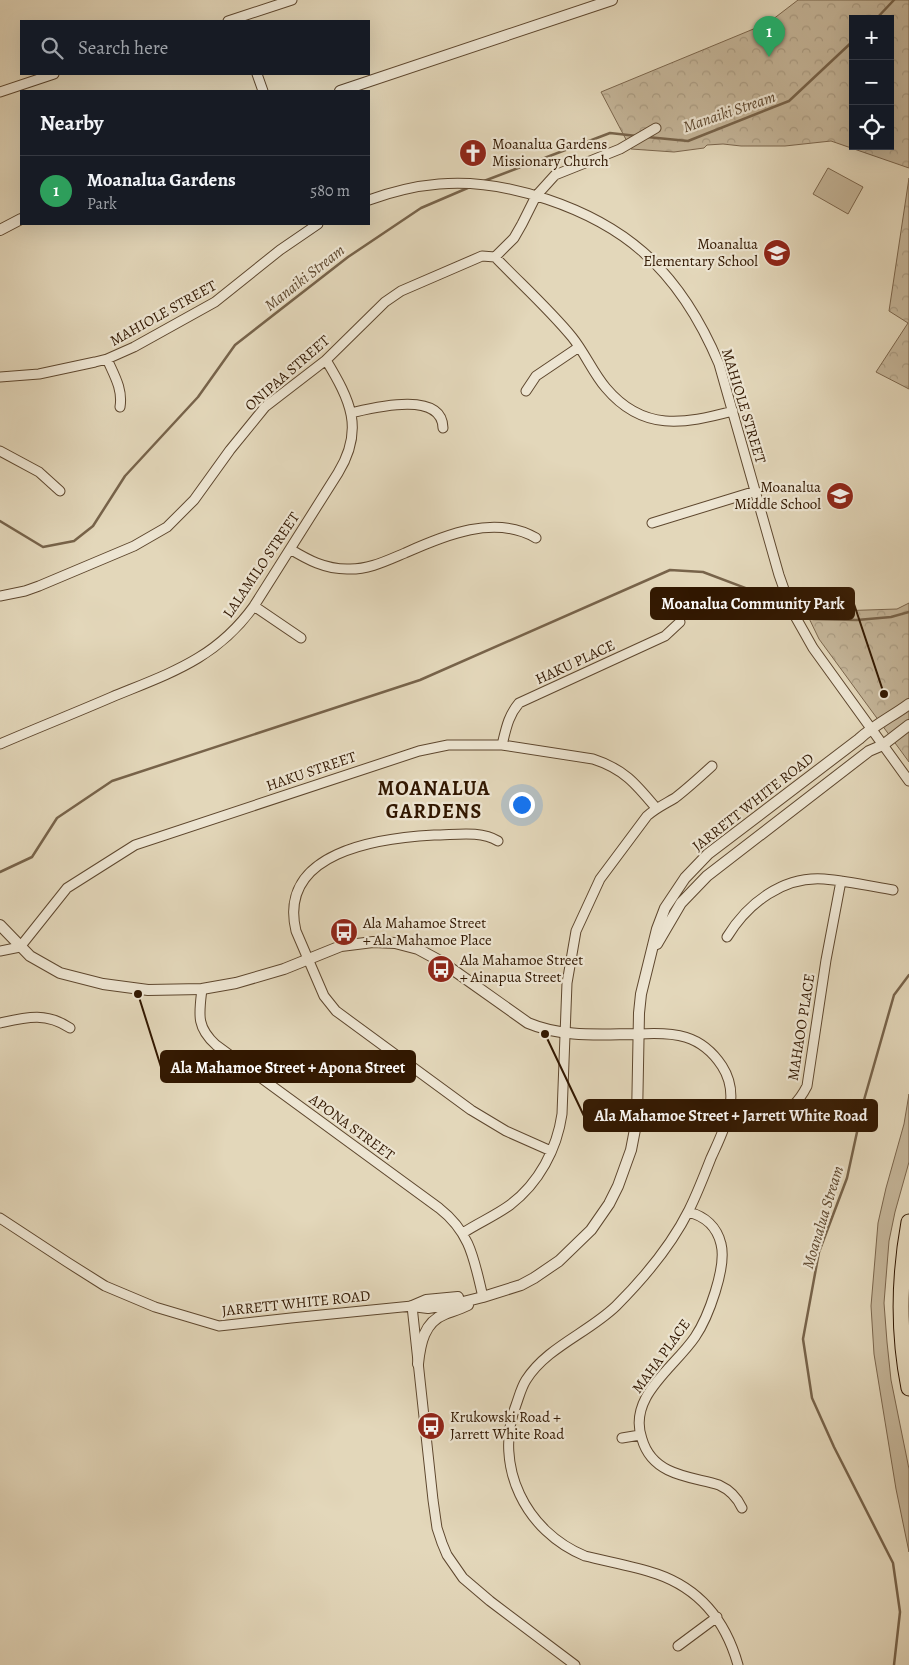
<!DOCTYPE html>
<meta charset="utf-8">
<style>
:root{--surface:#171b24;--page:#242831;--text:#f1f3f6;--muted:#9ea1a6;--line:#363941;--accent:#c59692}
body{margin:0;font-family:Alegreya,serif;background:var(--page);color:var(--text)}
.controls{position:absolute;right:15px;top:15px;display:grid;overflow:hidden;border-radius:0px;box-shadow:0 5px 20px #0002}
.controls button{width:45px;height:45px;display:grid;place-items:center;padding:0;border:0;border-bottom:1px solid var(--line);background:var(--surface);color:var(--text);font:25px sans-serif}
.you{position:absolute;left:521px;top:804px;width:18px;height:18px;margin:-12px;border:4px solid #fff;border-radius:50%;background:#1a73e8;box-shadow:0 0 0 8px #1a73e833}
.badge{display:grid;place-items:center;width:32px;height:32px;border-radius:50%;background:var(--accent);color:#fff;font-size:16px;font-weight:700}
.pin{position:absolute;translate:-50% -41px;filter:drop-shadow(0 1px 2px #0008)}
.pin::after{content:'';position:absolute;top:26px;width:18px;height:15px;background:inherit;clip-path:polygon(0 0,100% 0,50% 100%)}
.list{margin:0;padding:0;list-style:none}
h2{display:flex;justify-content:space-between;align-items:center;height:65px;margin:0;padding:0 20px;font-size:21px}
h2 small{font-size:16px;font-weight:400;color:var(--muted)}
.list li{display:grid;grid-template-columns:32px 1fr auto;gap:15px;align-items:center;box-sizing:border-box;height:70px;padding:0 20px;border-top:1px solid var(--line)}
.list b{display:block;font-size:19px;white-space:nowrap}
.list p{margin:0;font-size:16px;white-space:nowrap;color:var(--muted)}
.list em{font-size:16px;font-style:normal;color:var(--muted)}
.icon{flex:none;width:28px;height:28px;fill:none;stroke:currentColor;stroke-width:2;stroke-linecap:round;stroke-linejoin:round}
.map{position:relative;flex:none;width:909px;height:1665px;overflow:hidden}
.search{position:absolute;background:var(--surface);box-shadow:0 5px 20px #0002;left:20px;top:20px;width:350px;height:55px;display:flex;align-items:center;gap:12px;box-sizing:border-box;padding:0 18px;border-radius:0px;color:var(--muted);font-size:19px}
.panel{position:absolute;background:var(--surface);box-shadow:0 5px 20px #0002;left:20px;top:90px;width:350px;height:135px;border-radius:0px}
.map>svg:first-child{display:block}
.grass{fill:#c5b69a;stroke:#7b664d}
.park{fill:url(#park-crowns);stroke:#7b664d;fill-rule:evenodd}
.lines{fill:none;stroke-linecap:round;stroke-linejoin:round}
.stream{stroke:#77634a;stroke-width:2.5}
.minor-casing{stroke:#5e472e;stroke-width:11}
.tertiary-casing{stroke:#5e472e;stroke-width:12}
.motorway-casing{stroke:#311700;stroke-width:17}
.minor{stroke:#ede5d2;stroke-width:9}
.tertiary{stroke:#ede5d2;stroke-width:10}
.motorway{stroke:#e3d7ba;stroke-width:15}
.labels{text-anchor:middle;stroke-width:4.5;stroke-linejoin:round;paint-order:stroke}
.poi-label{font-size:15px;fill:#311700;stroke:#ede5d2;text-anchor:start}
.street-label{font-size:15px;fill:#311700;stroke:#ede5d2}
.water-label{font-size:16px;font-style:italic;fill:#604a31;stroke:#ede5d2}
.district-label{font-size:20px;font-weight:bold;letter-spacing:1px;fill:#311700;stroke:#ede5d2}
.leader{fill:none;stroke:#311700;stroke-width:2}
.callout-dot{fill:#311700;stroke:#ede5d2;stroke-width:2}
.callout{fill:#311700;stroke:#311700;stroke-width:2}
.callout-label{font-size:16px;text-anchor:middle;font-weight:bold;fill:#fff}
</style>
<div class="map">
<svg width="909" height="1665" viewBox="0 0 909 1665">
<defs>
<pattern id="park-crowns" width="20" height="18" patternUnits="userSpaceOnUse" patternTransform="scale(1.25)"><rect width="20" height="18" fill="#c5b69a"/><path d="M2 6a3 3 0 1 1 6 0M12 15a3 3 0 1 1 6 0" fill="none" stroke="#aa9c83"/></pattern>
</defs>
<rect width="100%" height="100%" fill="#e3d7ba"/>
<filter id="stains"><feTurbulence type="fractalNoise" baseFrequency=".004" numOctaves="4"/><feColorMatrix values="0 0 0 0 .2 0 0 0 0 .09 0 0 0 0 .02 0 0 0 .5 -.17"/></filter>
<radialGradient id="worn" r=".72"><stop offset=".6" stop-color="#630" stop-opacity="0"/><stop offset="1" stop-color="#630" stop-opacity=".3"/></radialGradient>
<path class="grass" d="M 828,168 L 863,187 L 848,214 L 813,194 Z
M 909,1094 L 909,1162 L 895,1212 L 889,1241 L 884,1303 L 887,1342 L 891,1380 L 909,1469 L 909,1552 L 896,1489 L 874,1354 L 871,1306 L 878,1223 L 886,1188 L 904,1124 Z"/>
<path class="park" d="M 798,0 L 909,0 L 909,168 L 831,141 L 785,146 L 741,146 L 723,144 L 707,145 L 704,148 L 674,152 L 631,149 L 601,92 L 768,23 ZM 853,19 L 890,19 L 890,146 L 853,146 Z
M 909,178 L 909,389 L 876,372 L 908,323 L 889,311 Z
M 909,603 L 909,762 L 819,639 L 806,612 L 897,609 Z"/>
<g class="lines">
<path class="stream" d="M 876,19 L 894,0
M 647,137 L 688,141 L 789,101 L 853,41
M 484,181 L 610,133 L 637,136
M 0,521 L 43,547 L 74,541 L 93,526 L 125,476 L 198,397 L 235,345 L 348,257 L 421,208 L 470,187
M 813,619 L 857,620 L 891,617 L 909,612
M 0,872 L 32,857 L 57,818 L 112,781 L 420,680 L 670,570 L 703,572 L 772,598
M 894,1665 L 900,1612 L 893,1563 L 834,1447 L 812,1398 L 803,1339 L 819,1252 L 847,1178 L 864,1100 L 894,995 L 909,975"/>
<g class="minor-casing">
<path id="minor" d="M 228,21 L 292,0
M 257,74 L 263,91
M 0,92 L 54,74
M 369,200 C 391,192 415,186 439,184 C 505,178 593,208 643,252 C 677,282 701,321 719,364 L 779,575 L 791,609 L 813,648 L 909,781
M 495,257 C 520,283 549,309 572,337 C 585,353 593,373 606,388 C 643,432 684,424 733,411
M 107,359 C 114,375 123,389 120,407
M 0,377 L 39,374 L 95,362 L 107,359 L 134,347 L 215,302 L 280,250 L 318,224
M 526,391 L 536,376 L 579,347
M 351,413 C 373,408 442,390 443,428
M 0,451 L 39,472 L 60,491
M 652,523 L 756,491
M 290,549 C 308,560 325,569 347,569 C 368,570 386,561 405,553 C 445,535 495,514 536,538
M 0,596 L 25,591 L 39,586 L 134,546 L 167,527 L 194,500 L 230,450 L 265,407 L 326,360 L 385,302 L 401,291 L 482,256 L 495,257 L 514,238 L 522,224 L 536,196 L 555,175 L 620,149 L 656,128
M 254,606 L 301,638
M 0,744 C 37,728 75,713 112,697 C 170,673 216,659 254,606 L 338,473 C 365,429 350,400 326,360
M 502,745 C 506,729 508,716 519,703 L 665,636 L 680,622
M 498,841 C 480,830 455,835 434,835 C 378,838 277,852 296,931 L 324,996 L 336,1011 L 471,1110 L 506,1131 L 551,1151
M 727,937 C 748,903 783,876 824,879 C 847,881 870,886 893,890
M 0,951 L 20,947 L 67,888 L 135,845 L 419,751 L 448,745 L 502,745 L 593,759 C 624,769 636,784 656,808
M 202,989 C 199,1014 196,1027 216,1045 L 439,1208 C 471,1233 474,1260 483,1297
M 0,1023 C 27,1017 46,1012 70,1028
M 639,1034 C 674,1032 701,1034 722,1066 C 742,1097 724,1129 711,1158 C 704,1176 697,1194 689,1210 C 671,1246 644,1278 616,1306 C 588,1333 547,1347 526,1380 C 521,1388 519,1397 516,1405 C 493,1466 526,1532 585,1556 C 609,1562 634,1566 657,1574 C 700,1589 726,1622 738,1665
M 729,1117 C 763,1121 789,1122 807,1086 L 826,960 L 841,881
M 688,1212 C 705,1216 717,1227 721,1244 C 727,1267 708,1318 695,1337 C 674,1368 627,1397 642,1439 C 646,1453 656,1464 668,1470 C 684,1478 703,1480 719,1485 C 730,1490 737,1497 742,1508
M 0,1218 L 67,1262 L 105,1286 L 155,1307 L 219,1326 L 291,1318 L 412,1306 L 433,1500 L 437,1528 L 442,1543 L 447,1555 L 463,1578 L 490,1601 L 575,1665
M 463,1233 C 478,1223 495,1216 510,1205 C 539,1183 557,1149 562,1114 L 567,983 L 576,931 L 600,879 L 647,816 C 656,808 665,804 675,798 C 688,788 700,777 712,766
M 622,1438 L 640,1435
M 678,1646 L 717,1617"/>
</g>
<g class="tertiary-casing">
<path id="tertiary" d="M 340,91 L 612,0
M 0,230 L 21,219
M 0,925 L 30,956 L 60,973 L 103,984 L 148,990 L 202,989 L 236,983 L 284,969 L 341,946 L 373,942 L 395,943 L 418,949 L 442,962 L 528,1023 C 563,1038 602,1034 639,1034
M 657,944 L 681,903 L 707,876 L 869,751 L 883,745 L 909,725
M 412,1306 L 428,1308 L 459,1303 L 483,1297 L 521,1285 L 534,1278 L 559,1261 L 591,1230 L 609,1204 L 618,1186 L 631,1150 L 637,1119 L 639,1013 L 641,994 L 657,929 L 665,908 L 685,878 L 708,854 L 859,739 C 874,725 893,716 909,704
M 412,1306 L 426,1300 L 458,1297
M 418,1364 C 420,1344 424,1322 445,1314 C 453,1311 460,1309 468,1305"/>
</g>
<g class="motorway-casing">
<path id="motorway" d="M 909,1222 C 899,1277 898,1333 909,1388"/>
</g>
<use href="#minor" class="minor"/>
<use href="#tertiary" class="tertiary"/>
<use href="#motorway" class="motorway"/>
</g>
<defs>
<g id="church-disc" transform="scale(1.4375)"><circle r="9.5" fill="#8f2418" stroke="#ede5d2"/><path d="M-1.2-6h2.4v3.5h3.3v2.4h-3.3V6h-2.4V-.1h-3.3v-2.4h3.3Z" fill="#fff"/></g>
<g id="school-disc" transform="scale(1.4375)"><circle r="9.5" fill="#8f2418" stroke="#ede5d2"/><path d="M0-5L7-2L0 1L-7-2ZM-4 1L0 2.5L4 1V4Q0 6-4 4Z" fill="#fff"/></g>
<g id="bus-disc" transform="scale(1.4375)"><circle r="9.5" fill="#8f2418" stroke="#ede5d2"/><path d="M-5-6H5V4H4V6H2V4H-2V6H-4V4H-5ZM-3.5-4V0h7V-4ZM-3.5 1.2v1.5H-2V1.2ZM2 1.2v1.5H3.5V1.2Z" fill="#fff"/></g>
</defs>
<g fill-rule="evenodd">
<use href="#church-disc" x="473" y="153"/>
<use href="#school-disc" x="777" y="253"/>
<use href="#school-disc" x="840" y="496"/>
<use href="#bus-disc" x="344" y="932"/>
<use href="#bus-disc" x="441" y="969"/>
<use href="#bus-disc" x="431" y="1426"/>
</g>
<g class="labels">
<g class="poi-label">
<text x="492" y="149">Moanalua Gardens<tspan x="492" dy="17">Missionary Church</tspan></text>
<text x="758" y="249" text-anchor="end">Moanalua<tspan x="758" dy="17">Elementary School</tspan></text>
<text x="821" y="492" text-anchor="end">Moanalua<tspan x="821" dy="17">Middle School</tspan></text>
<text x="363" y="928">Ala Mahamoe Street<tspan x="363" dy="17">+ Ala Mahamoe Place</tspan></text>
<text x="460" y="965">Ala Mahamoe Street<tspan x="460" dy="17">+ Ainapua Street</tspan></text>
<text x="450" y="1422">Krukowski Road +<tspan x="450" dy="17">Jarrett White Road</tspan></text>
</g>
<g class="street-label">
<text transform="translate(163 313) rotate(-29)" y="5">MAHIOLE STREET</text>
<text transform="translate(287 373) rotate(-41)" y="5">ONIPAA STREET</text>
<text transform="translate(744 406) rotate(73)" y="5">MAHIOLE STREET</text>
<text transform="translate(261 565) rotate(-56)" y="5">LALAMILO STREET</text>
<text transform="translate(575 662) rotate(-25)" y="5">HAKU PLACE</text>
<text transform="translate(311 771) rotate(-19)" y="5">HAKU STREET</text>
<text transform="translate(753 802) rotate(-38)" y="5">JARRETT WHITE ROAD</text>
<text transform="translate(801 1027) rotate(-81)" y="5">MAHAOO PLACE</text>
<text transform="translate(352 1127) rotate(36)" y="5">APONA STREET</text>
<text transform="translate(296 1303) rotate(-6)" y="5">JARRETT WHITE ROAD</text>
<text transform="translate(661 1356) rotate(-54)" y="5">MAHA PLACE</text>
</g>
<g class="water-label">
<text transform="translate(729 111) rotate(-19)" y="6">Manaiki Stream</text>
<text transform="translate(304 277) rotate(-38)" y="6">Manaiki Stream</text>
<text transform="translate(822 1217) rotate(-73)" y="6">Moanalua Stream</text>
</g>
<g class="district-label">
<text x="434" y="795">MOANALUA<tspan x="434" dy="23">GARDENS</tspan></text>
</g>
</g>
<path class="leader" d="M884 694L854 604M138 994L161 1067M545 1034L584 1116"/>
<g class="callout-dot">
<circle cx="884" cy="694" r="5"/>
<circle cx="138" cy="994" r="5"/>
<circle cx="545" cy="1034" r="5"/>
</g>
<g class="callout">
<rect x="651" y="588" width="203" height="31" rx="5"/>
<rect x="161" y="1051" width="254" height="31" rx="5"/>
<rect x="584" y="1100" width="293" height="31" rx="5"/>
</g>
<g class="callout-label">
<text x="753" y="609">Moanalua Community Park</text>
<text x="288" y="1073">Ala Mahamoe Street + Apona Street</text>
<text x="731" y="1121">Ala Mahamoe Street + Jarrett White Road</text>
</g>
<rect width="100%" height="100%" filter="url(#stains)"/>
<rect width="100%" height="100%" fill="url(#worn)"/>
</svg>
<div class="controls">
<button>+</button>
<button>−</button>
<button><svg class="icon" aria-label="locate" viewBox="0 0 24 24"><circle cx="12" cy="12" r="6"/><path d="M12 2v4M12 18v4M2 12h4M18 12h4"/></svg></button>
</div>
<div class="you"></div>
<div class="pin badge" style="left:769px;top:57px;background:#2e9e5b">1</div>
<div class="search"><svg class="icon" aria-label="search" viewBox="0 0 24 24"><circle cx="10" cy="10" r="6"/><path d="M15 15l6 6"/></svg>Search here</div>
<section class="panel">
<h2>Nearby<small></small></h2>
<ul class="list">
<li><span class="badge" style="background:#2e9e5b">1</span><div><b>Moanalua Gardens</b><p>Park</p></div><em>580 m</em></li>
</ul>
</section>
</div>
